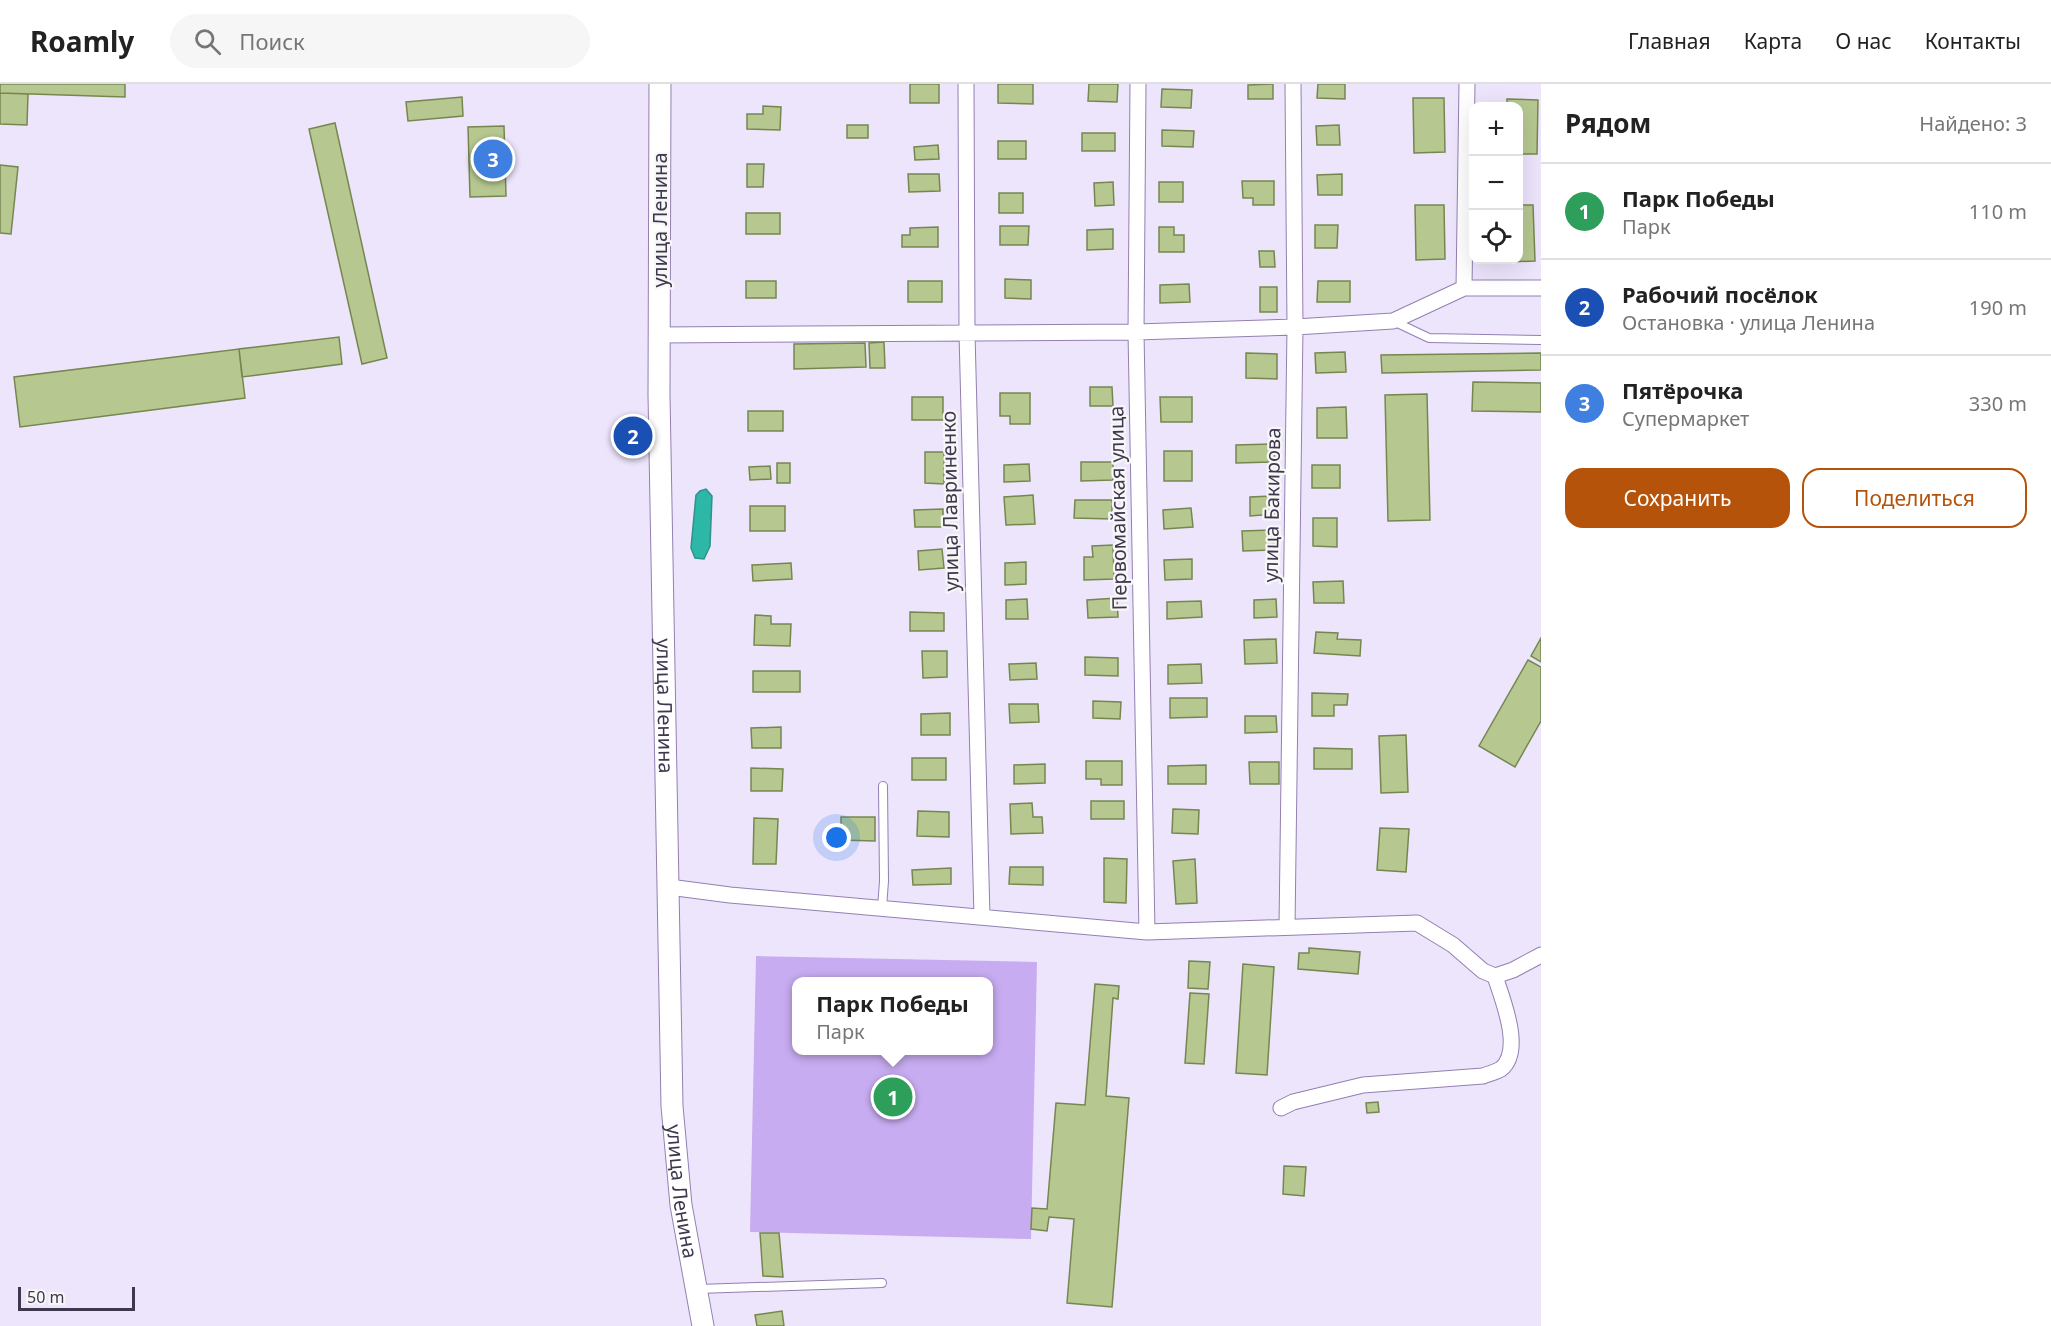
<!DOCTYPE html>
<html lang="ru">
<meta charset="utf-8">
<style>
:root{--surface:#fff;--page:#f6f6f6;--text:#222;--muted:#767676;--line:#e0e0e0;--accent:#b45309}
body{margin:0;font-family:"Noto Sans",sans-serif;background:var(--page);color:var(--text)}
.controls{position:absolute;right:18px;top:18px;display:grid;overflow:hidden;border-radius:12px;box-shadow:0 6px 24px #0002}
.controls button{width:54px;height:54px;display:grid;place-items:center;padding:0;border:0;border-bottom:2px solid var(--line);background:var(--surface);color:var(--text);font:30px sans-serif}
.scale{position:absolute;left:18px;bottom:15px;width:117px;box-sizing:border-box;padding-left:6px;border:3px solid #3f374d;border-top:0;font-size:16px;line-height:21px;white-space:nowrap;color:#3f374d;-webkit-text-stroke:4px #f7f7f7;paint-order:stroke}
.you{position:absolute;left:837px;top:754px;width:21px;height:21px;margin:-15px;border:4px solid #fff;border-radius:50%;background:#1a73e8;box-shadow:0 0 0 9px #1a73e833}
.badge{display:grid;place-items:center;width:39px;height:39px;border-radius:50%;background:var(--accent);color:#fff;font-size:20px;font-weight:700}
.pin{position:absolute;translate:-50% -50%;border:3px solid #fff;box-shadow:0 2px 6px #0006}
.popup{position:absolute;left:792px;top:893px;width:201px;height:78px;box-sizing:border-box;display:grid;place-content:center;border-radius:12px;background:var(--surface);filter:drop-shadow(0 2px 4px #0005);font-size:20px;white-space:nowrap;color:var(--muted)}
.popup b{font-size:22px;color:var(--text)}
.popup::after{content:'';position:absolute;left:50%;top:100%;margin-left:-12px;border:12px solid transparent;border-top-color:var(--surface)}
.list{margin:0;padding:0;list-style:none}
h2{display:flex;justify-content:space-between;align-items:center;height:78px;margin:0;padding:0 24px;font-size:26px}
h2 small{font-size:20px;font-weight:400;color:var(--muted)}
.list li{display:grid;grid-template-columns:39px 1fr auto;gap:18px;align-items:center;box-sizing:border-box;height:96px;padding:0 24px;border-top:2px solid var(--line)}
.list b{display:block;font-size:22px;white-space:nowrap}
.list p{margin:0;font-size:20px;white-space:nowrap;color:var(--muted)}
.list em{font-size:20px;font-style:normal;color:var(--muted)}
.actions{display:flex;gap:12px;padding:18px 24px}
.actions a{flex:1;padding:14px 0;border:2px solid var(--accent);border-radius:18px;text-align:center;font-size:21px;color:var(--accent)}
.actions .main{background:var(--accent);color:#fff}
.icon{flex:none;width:33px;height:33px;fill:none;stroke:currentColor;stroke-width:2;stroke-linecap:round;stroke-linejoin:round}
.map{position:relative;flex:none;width:1541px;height:1242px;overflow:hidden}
header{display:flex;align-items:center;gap:36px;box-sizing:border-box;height:84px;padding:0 30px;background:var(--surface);border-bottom:2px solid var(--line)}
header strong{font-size:28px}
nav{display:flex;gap:33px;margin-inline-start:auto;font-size:21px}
.search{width:420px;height:54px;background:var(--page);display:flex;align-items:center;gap:15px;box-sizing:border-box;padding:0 21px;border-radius:33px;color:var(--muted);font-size:22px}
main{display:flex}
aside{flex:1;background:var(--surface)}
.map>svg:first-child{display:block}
.green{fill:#c8acf1;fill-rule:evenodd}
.water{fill:#2cb7a6;stroke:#32918b;stroke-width:1.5}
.building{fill:#b6c890;stroke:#768651;stroke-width:1.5}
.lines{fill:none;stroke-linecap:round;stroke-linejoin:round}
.service-casing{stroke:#937fb1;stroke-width:10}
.minor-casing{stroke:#937fb1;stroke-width:17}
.secondary-casing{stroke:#937fb1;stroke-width:23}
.service{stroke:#fff;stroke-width:8}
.minor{stroke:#fff;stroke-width:15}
.secondary{stroke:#fff;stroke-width:21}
.labels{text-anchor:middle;stroke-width:4.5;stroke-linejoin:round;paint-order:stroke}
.street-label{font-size:20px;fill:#3f374d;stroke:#f7f7f7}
</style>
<header>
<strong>Roamly</strong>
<div class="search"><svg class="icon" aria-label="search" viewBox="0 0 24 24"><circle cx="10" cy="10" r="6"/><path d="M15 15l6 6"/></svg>Поиск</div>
<nav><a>Главная</a><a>Карта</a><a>О нас</a><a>Контакты</a></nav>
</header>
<main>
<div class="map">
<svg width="1541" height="1242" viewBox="0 0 1541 1242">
<rect width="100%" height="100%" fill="#ede5fc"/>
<path class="green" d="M 756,872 L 1037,878 L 1031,1155 L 750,1148 ZM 797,898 L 989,898 L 989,966 L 797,966 Z"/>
<path class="water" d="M 706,405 L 712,412 L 710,462 L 704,475 L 695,474 L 691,464 L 696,411 L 700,407 Z"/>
<path class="building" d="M 0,0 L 125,0 L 125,13 L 0,9 Z
M 910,0 L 939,0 L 939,19 L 910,19 Z
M 998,0 L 1033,0 L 1033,20 L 998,19 Z
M 1089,0 L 1118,0 L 1117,18 L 1088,17 Z
M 1273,0 L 1273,15 L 1248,15 L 1248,1 Z
M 1318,0 L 1345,0 L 1345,15 L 1317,14 Z
M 1162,5 L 1192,6 L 1191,24 L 1161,23 Z
M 0,9 L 28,10 L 27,41 L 0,40 Z
M 462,13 L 463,32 L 408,37 L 406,18 Z
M 1413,14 L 1444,14 L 1445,68 L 1414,69 Z
M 1507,15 L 1538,16 L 1537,70 L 1518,70 L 1518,22 L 1507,22 Z
M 763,22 L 781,23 L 780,46 L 747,45 L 747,30 L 763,30 Z
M 335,39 L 387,274 L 362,280 L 309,45 Z
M 847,41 L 868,41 L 868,54 L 847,54 Z
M 1339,41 L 1340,61 L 1317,61 L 1316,42 Z
M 504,42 L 506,112 L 470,113 L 468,43 Z
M 1162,46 L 1194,47 L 1193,63 L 1162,62 Z
M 1082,49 L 1115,49 L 1115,67 L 1082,67 Z
M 998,57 L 1026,57 L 1026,75 L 998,75 Z
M 938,61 L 939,75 L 915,76 L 914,63 Z
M 747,80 L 764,80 L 763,103 L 747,103 Z
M 0,81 L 18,83 L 11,150 L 0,149 Z
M 908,90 L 939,90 L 940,107 L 909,108 Z
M 1342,90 L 1342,111 L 1318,111 L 1317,91 Z
M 1242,97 L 1274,97 L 1274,121 L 1253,121 L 1253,114 L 1243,114 Z
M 1113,98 L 1114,121 L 1095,122 L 1094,99 Z
M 1159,98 L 1183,98 L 1183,118 L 1159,118 Z
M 999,109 L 1023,109 L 1023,129 L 999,129 Z
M 1415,121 L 1444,121 L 1445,175 L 1416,176 Z
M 1518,121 L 1533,121 L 1535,177 L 1506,178 L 1506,176 L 1518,176 Z
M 746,129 L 780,129 L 780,150 L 746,150 Z
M 1315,141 L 1338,141 L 1337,164 L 1315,164 Z
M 1000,142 L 1029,142 L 1028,161 L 1000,161 Z
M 938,143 L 938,163 L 902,163 L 902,151 L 910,151 L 910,144 Z
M 1159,143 L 1174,143 L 1174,151 L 1184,151 L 1184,168 L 1159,168 Z
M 1113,145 L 1113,165 L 1087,166 L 1087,146 Z
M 1259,167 L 1274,167 L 1275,183 L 1260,183 Z
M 1005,195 L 1031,196 L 1031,215 L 1005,214 Z
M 746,197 L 776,197 L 776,214 L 746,214 Z
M 908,197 L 942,197 L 942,218 L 908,218 Z
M 1318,197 L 1350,197 L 1350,218 L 1317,218 Z
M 1189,200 L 1190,218 L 1160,219 L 1160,201 Z
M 1260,203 L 1277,203 L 1277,228 L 1260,228 Z
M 339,253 L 342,280 L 242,293 L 239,265 Z
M 884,258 L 885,284 L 870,284 L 869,259 Z
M 865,259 L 866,283 L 794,285 L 794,260 Z
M 239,265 L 245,314 L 20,343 L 14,293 Z
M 1345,268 L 1346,288 L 1316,289 L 1315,269 Z
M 1246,269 L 1277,270 L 1277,295 L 1246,294 Z
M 1541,269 L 1541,286 L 1382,289 L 1381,271 Z
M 1473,298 L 1541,299 L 1541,328 L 1472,327 Z
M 1090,303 L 1112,303 L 1113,322 L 1090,322 Z
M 1000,309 L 1030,309 L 1030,340 L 1010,340 L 1010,332 L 1000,332 Z
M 1427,310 L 1430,436 L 1388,437 L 1385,311 Z
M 912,313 L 943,313 L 943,336 L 912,336 Z
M 1160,313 L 1192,313 L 1192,338 L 1161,338 Z
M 1346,323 L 1347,354 L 1317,354 L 1317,324 Z
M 748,327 L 783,327 L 783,347 L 748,347 Z
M 1274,360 L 1275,378 L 1236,379 L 1236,361 Z
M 1164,367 L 1192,367 L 1192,397 L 1164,397 Z
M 925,368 L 944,368 L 944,400 L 925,399 Z
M 1081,378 L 1113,378 L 1113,396 L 1081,397 Z
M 777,379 L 790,379 L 790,399 L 777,399 Z
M 1029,380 L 1030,397 L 1004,398 L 1004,381 Z
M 1312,381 L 1340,381 L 1340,404 L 1312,404 Z
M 770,382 L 771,395 L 750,396 L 749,383 Z
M 1033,411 L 1035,440 L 1006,441 L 1004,413 Z
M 1274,412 L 1275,430 L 1250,432 L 1250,413 Z
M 1075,416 L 1112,416 L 1112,435 L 1074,434 Z
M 750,422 L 785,422 L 785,447 L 750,447 Z
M 1191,424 L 1193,443 L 1164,445 L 1163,426 Z
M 943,425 L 943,443 L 915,443 L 914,426 Z
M 1313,434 L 1337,434 L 1337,463 L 1313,462 Z
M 1274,446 L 1274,466 L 1243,467 L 1242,447 Z
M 1113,461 L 1114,495 L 1084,496 L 1084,473 L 1093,473 L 1092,462 Z
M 942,465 L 944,484 L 919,486 L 918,467 Z
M 1192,475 L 1192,495 L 1165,496 L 1164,476 Z
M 1026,478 L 1026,500 L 1005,501 L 1005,479 Z
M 791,479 L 792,495 L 753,497 L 752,481 Z
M 1343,497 L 1344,519 L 1314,519 L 1313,498 Z
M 1117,514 L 1118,533 L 1088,534 L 1087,516 Z
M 1027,515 L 1028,535 L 1006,535 L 1006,516 Z
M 1276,515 L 1277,533 L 1254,534 L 1254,516 Z
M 1201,517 L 1202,533 L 1167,535 L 1167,518 Z
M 910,528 L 944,529 L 944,547 L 910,547 Z
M 755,531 L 771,532 L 771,540 L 791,540 L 790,562 L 754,561 Z
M 1316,548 L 1338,549 L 1337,555 L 1361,556 L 1360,572 L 1314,569 Z
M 1541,554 L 1541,578 L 1531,572 Z
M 1276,555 L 1277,579 L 1245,580 L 1244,556 Z
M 922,567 L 947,567 L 947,593 L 923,594 Z
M 1085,573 L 1118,574 L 1118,592 L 1085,591 Z
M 1528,576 L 1541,583 L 1541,637 L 1515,683 L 1479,662 Z
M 1036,579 L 1037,595 L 1010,596 L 1009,580 Z
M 1201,580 L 1202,599 L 1168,600 L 1168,581 Z
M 753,587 L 800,587 L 800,608 L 753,608 Z
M 1312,609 L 1348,610 L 1347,621 L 1334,621 L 1334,632 L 1312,632 Z
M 1170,614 L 1207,614 L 1207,633 L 1170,634 Z
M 1093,617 L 1121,618 L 1120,635 L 1093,634 Z
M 1009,620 L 1038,620 L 1039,638 L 1010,639 Z
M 950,629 L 950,651 L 921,651 L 921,630 Z
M 1245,632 L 1276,632 L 1277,648 L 1245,649 Z
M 781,643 L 781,664 L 752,664 L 751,644 Z
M 1406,651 L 1408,708 L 1381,709 L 1379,652 Z
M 1314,664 L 1352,665 L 1352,685 L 1314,685 Z
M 912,674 L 946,674 L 946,696 L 912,696 Z
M 1086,677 L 1122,677 L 1122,701 L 1101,701 L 1101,695 L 1086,695 Z
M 1249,678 L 1279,678 L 1279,700 L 1250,700 Z
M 1045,680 L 1045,699 L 1014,700 L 1014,681 Z
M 1206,681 L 1206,700 L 1168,700 L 1168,682 Z
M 751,684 L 783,685 L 782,707 L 751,707 Z
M 1091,717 L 1124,717 L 1124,735 L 1091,735 Z
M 1032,719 L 1033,733 L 1042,733 L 1043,749 L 1011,750 L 1010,720 Z
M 1173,725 L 1199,726 L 1198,750 L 1172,749 Z
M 918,727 L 949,728 L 949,753 L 917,752 Z
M 841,733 L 875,733 L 875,757 L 841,756 Z
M 754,734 L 778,735 L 776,780 L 753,780 Z
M 1380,744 L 1409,745 L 1406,788 L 1377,786 Z
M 1104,774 L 1127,775 L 1126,819 L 1104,818 Z
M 1195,775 L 1197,819 L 1176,820 L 1173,777 Z
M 1010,783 L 1043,783 L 1043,801 L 1009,800 Z
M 951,784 L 951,800 L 913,801 L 912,786 Z
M 1309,864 L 1360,868 L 1358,890 L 1298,885 L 1299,869 L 1309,869 Z
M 1189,877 L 1210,878 L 1208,905 L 1188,904 Z
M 1243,880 L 1274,883 L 1267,991 L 1236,989 Z
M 1095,900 L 1119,902 L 1118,915 L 1113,914 L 1106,1012 L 1129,1014 L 1112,1223 L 1067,1219 L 1074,1135 L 1049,1133 L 1047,1147 L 1031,1145 L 1032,1124 L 1047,1125 L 1056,1019 L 1085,1021 Z
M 1190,909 L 1209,910 L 1204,980 L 1185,979 Z
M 1378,1018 L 1379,1028 L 1367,1029 L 1366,1019 Z
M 1284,1082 L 1306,1083 L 1304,1112 L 1283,1110 Z
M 760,1149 L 779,1149 L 783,1193 L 763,1192 Z
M 782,1227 L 784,1242 L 757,1242 L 755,1231 Z"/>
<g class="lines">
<g class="service-casing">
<path id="service" d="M 1393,237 L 1429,254 L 1541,256
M 882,824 L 884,797 L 883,702
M 698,1205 L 882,1199"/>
</g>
<g class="minor-casing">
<path id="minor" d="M 966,0 L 967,249 L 982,833
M 1138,0 L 1136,248 L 1147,848
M 1464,204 L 1467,0
M 660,251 L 1136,248 L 1295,243 L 1393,237 L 1464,204 L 1541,204
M 669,803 L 730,811 L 1147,848 L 1417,839 L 1453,861 L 1483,887 L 1495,892 L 1513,886 L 1541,871
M 1287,843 L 1295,243 L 1293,0
M 1281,1024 L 1293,1018 L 1363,1001 L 1483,992 C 1488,990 1496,988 1501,985 C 1524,966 1502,915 1495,892"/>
</g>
<g class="secondary-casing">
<g id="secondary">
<path id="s1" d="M 660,0 L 659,311 L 672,1022 L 681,1121 L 703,1242"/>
</g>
</g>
<use href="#service" class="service"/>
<use href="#minor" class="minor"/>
<use href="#secondary" class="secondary"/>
</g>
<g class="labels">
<g class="street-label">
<text transform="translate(660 136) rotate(-90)" y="7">улица Ленина</text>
<text transform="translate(950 417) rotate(-91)" y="7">улица Лавриненко</text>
<text transform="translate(1272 421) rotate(-89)" y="7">улица Бакирова</text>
<text transform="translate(1118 424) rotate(-91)" y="7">Первомайская улица</text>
<text dy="7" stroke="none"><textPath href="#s1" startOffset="622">улица Ленина</textPath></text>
<text dy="7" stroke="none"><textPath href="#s1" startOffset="1108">улица Ленина</textPath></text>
</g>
</g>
</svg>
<div class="controls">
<button>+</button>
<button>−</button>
<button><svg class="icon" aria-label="locate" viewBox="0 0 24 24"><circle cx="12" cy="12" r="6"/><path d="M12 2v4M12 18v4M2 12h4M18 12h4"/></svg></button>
</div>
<div class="scale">50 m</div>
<div class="you"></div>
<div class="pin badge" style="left:893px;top:1013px;background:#2e9e5b">1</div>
<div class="popup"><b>Парк Победы</b>Парк</div>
<div class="pin badge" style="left:633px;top:352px;background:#1a4fb4">2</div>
<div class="pin badge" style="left:493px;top:75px;background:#3f7fe0">3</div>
</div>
<aside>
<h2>Рядом<small>Найдено: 3</small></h2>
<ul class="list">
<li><span class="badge" style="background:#2e9e5b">1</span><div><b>Парк Победы</b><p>Парк</p></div><em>110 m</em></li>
<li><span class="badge" style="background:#1a4fb4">2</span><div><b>Рабочий посёлок</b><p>Остановка · улица Ленина</p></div><em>190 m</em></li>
<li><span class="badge" style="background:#3f7fe0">3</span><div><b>Пятёрочка</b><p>Супермаркет</p></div><em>330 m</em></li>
</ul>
<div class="actions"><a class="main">Сохранить</a><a>Поделиться</a></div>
</aside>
</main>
